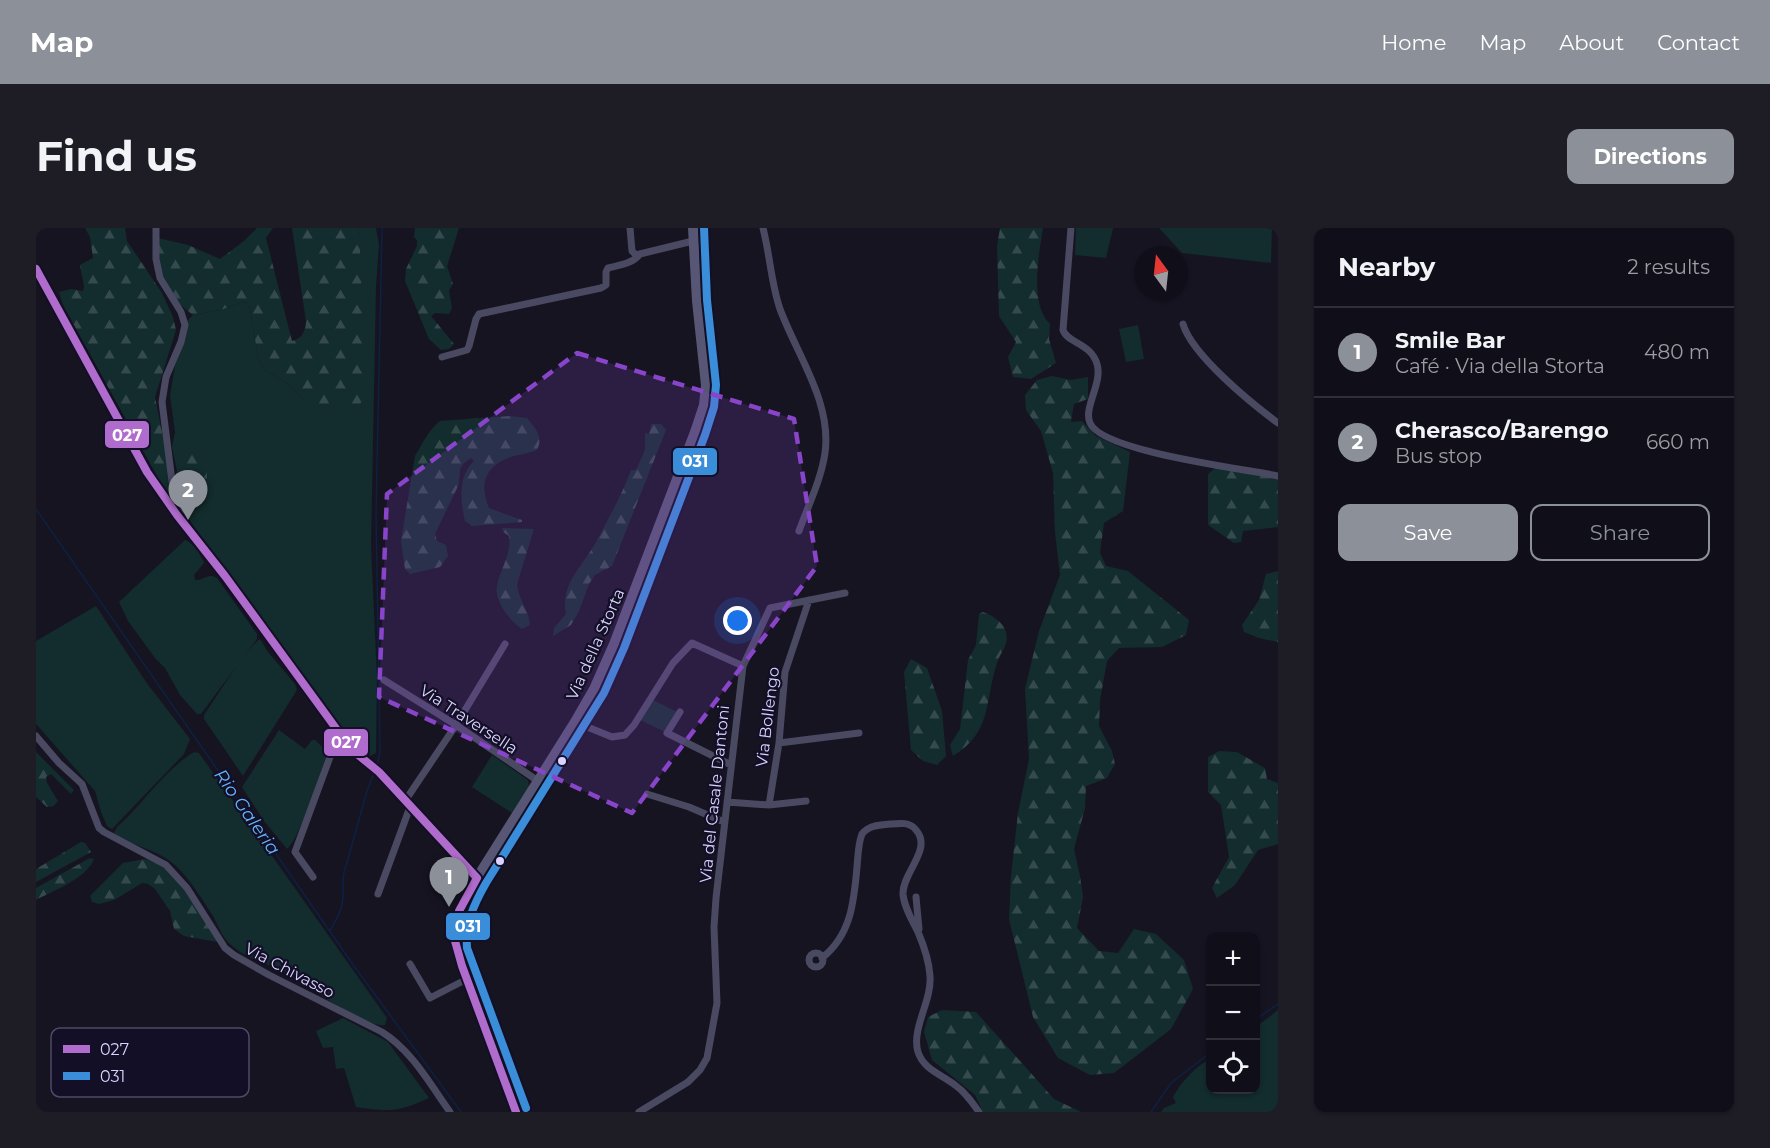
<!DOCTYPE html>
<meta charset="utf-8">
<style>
:root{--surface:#100f19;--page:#1e1d26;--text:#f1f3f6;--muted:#9c9ca2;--line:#302f38;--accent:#8c9099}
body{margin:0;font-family:Montserrat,sans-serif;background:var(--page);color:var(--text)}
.controls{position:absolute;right:18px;bottom:18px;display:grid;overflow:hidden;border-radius:12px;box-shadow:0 2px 4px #0004}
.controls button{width:54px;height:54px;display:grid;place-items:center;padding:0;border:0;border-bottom:2px solid var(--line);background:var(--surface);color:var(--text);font:30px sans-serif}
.compass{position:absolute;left:1098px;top:18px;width:54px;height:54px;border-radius:50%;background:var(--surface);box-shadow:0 2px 4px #0004;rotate:345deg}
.you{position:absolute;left:702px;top:393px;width:21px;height:21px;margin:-15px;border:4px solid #fff;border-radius:50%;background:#1a73e8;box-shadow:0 0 0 9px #1a73e833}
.badge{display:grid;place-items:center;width:39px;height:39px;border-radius:50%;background:var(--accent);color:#fff;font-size:20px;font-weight:700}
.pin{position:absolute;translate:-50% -50px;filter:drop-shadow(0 2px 3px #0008)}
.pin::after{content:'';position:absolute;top:32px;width:21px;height:18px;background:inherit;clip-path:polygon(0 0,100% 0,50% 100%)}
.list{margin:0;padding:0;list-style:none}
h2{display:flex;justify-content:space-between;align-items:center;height:78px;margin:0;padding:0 24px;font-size:26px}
h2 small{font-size:20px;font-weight:400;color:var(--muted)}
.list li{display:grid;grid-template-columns:39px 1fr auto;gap:18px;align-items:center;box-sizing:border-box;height:90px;padding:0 24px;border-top:2px solid var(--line)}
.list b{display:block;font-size:22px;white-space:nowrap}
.list p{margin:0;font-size:20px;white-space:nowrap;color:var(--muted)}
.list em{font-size:20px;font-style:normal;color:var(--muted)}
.actions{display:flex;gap:12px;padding:18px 24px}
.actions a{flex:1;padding:14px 0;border:2px solid var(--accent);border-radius:12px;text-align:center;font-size:21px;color:var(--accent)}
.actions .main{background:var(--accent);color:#fff}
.icon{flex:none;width:33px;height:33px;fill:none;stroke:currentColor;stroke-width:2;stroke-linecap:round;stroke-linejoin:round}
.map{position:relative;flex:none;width:1242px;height:884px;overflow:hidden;border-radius:12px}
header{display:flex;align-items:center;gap:36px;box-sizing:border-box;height:84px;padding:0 30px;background:var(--accent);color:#fff}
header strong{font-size:28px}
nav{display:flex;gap:33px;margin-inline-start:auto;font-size:21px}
.intro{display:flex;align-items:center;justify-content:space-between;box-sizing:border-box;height:144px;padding:0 36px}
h1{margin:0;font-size:42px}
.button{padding:15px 27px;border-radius:12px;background:var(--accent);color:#fff;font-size:21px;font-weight:700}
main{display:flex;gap:36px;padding:0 36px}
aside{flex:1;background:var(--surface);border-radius:12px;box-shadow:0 2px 4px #0004}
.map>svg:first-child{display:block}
.green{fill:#132c2d}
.forest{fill:url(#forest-firs)}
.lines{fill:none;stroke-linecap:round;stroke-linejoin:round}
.stream{stroke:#0d2144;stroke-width:1.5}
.minor{stroke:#4a4962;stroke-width:7}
.secondary{stroke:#575674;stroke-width:10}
.bus-1-casing{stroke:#130f26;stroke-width:12}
.bus-2-casing{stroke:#130f26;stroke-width:12}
.bus-1{stroke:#b06ccc;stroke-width:8}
.bus-2{stroke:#3a8dd9;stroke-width:8}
.marked{fill:#8945c9;fill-opacity:0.2;stroke:#8945c9;stroke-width:4.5;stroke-dasharray:12 8;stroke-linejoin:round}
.bus-dot{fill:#d9d4ff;stroke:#130f26;stroke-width:2}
.labels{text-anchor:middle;stroke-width:4.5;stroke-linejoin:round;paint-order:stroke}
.street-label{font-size:16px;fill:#d9d4ff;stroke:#130f26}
.water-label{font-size:18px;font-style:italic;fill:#62b6ff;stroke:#130f26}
.key{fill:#130f26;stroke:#4e4a67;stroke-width:1.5}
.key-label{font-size:16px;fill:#d9d4ff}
.line-badge{stroke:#130f26;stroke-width:2}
.badge-label{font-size:16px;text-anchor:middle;font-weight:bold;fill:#fff}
</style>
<header>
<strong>Map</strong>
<nav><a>Home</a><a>Map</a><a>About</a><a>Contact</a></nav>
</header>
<div class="intro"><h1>Find us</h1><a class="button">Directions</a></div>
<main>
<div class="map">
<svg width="1242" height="884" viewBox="0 0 1242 884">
<defs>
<pattern id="forest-firs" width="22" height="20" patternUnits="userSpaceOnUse" patternTransform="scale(1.5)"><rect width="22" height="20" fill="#132c2d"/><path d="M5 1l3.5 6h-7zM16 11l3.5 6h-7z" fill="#354a4c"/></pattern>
</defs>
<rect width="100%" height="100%" fill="#161421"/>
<path class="green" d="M 322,0 L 340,0 L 343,17 L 340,59 L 335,318 L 341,450 L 340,525 L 334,528 L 298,492 L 286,471 L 251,428 L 222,384 L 156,296 L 142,271 L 141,243 L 136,219 L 139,204 L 134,167 L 139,138 L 149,110 L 150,94 L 157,87 L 185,82 L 209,73 L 214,80 L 222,130 L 228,141 L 251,155 L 268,173 L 324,40 L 324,7 Z
M 1040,0 L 1077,0 L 1070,30 L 1039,27 Z
M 1123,0 L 1236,0 L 1235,35 L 1146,25 Z
M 1102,97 L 1108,131 L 1090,134 L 1083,101 Z
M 149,312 C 158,315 165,327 168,335 L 158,347 L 159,352 C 168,353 171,344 181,350 L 221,406 L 221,411 L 165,486 L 161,486 L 144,467 L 129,440 L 119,430 L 92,393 L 83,374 Z
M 60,378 L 110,454 L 154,511 L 148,526 L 76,601 L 71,598 L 65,584 L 59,563 L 0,496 L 0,413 Z
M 224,411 L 232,424 L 259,456 L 261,462 L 207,548 L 168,491 L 168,487 C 180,470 210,420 224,411 Z
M 617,472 L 641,484 L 629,504 L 604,492 Z
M 243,502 L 269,521 L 276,512 L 279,512 L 292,524 C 285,542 263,613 251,621 L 228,593 L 206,559 Z
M 158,524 L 163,525 L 351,790 L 349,797 C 328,800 270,756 249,745 C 231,735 208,730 193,715 C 185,707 182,697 177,688 C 166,671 153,650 139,637 C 121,621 97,619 78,605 L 81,599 C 107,576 128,542 158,524 Z
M 456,527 L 492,552 L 493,558 L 476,585 L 436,559 Z
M 1242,782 L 1242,884 L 1125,884 L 1128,880 L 1140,875 L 1137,869 C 1145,854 1159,839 1174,831 L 1174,862 L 1220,862 L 1220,799 Z
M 307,790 L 352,814 L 393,870 C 363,884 353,884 320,879 L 308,840 L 300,841 L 297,819 L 287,820 L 280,803 Z"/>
<path class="forest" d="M 49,0 L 89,0 L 91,13 L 126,65 L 137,89 L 140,102 L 119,169 L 139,269 L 132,268 L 27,77 L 23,64 L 35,61 L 47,63 L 48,58 L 44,37 L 57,30 L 54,9 Z
M 221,0 L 237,0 L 230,10 L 256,113 C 266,111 270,102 270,93 L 256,0 L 322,0 L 324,7 L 324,40 L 330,110 L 325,175 L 312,181 L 289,182 L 268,173 L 251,155 L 228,141 L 222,130 L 214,80 L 209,73 L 185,82 L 157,87 C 128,65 122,45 122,10 L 152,17 L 184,31 L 208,13 Z
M 379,0 L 423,0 L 411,38 L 417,56 L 413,63 L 416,80 L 413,86 L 399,85 L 395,88 L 418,116 L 413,121 L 405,122 L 393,111 L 369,53 L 370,41 L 381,18 L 381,12 L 378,9 Z
M 964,0 L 1007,0 C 1003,26 993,76 1014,96 L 1013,111 L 1020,135 L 995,151 L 977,149 L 972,129 L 980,114 L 963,88 L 961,18 Z
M 1016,148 L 1035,152 L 1052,149 L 1052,171 L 1038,176 L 1035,194 L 1046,193 L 1060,208 L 1094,224 L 1087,283 L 1068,295 L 1064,325 L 1070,338 L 1092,343 L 1153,392 L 1150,407 L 1126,419 L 1083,420 L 1071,433 L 1064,472 L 1063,498 L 1076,523 L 1079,536 L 1071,550 L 1050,558 L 1049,580 L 1038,621 L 1044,648 L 1047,669 L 1041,700 L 1063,723 L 1082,725 L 1098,701 L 1120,706 L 1148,732 L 1157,761 L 1135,801 L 1078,845 L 1054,847 L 1022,830 L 997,789 L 973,691 L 975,648 L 982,585 L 993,531 L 989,461 L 1003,403 L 1024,347 L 1019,304 L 1017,245 L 1005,203 L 990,182 L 989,167 L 1001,152 Z
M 474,188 L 491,190 C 499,200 508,209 501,222 C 493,225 486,226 478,228 C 450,236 442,255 453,280 L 486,292 L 486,294 L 436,298 L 429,293 C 424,272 422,248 438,233 L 435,230 L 428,235 L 424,241 L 423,256 L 399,306 L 401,313 L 410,317 L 412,328 L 404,339 L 374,346 L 369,341 L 365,313 L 379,228 C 386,216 393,202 404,193 Z
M 615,196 L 625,196 L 630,202 L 576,338 L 559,347 L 553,356 L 543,383 L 535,397 L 517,408 L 518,400 L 530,386 C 524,356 547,338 560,314 C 572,291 586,267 595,242 L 600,242 L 609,222 L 609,205 L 613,206 Z
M 161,212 L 166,214 C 171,234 173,254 169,275 C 143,263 147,231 161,212 Z
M 1179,240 L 1242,249 L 1242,299 L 1207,303 L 1205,314 L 1198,315 L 1172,297 L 1172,246 Z
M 466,300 L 498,301 L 481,356 C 482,371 493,382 494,397 L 486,401 C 474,393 458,373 461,358 C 464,341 476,326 473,308 L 467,304 Z
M 1242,343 L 1242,414 L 1223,410 L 1208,404 L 1206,397 L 1223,372 L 1230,346 Z
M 947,384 C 956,387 967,394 970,404 C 973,418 965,423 961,435 C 948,474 957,503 917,528 L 914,517 L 924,501 L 932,432 L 940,417 L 943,386 Z
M 875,431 L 891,440 L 906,483 L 910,528 L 901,537 L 887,533 L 875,522 L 868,444 Z
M 1183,523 L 1201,524 L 1229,540 L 1231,551 L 1242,555 L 1242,616 L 1222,622 L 1199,657 L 1181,670 L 1176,660 L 1193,629 L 1185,577 L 1172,564 L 1172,529 Z
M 0,524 L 38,562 L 35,566 L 15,546 L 10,549 L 11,555 L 22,573 L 18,578 L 11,579 L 0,569 Z
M 45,614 L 49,615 L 55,624 L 0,654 L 0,641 Z
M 54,630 L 58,631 C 50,651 18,662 0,672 L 0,660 Z
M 109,631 C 146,640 164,684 182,714 L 148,708 L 138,701 L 134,683 L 119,661 L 112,656 L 106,655 L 78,672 L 63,676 L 56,674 L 54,668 L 87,635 Z
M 906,782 L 940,784 L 1018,871 L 1045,884 L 947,884 L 939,867 L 896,832 L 888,804 L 892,789 Z"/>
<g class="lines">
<path class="stream" d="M 0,281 L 318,738 L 425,884
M 341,539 L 344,524 L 340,286 L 346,0
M 294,703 C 298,695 304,686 306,677 C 309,663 304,651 310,638 L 331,563 L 339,543
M 1220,791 L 1242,776
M 1115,884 L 1135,855 L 1174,825"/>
<path class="minor" d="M 120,0 L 120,31 L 124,50 L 145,84 L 149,97 L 145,114 L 130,149 L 126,174 L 137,261 L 146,291
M 594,0 L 596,23 L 600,27 L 657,13
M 727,0 C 734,27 735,55 744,81 C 761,127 796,174 789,225 C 785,252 772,278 763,303
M 1035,0 L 1027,102 C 1031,115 1055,115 1061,136 C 1067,155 1047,180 1054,195 C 1066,224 1210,241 1242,248
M 0,41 L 111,244 L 141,287 L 189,348 L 315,521 L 343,544 L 441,650
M 1147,96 C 1156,127 1215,175 1242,195
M 406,129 L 431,122 L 433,118 L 440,91 L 443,86 L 565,60 L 570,57 L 570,44 L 572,40 C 584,37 596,36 604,26
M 707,438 L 734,380 L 809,365
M 348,452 L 420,497 L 502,553
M 644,484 L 631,505 L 695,537
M 539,494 L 576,509 L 589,507 L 598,497 L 637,435 L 656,415 L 707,438 L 680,670 L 678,699 L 681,775 L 671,830 L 664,842 L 652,854 L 603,884
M 0,508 L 23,535 L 46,556 L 63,600 L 68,604 L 130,637 L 151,660 L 189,720 L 198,727 L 233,747 L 346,804 C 376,823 394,856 414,884
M 743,515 L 823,505
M 611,566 L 653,579 L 688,594
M 369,573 L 420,497 L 469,416
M 691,574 L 733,577 L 770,573
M 733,577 L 743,515 L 749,444 L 773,372
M 277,649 L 259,624 L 294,529 L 307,510
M 342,666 L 374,579
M 880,669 L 883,701
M773 732a7 7 0 1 1 14 0a7 7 0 1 1-14 0Z
M 786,730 C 815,707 818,674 821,639 C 822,628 822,616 826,606 C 833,597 844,597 855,596 C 865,595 874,594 880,602 C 897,621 866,645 867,666 C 868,679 876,692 882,704 C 888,718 893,733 894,748 C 896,773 875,801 882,824 C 888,842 905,846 919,857 C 929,864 936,874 943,884
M 374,736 L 394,770 L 431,751"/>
<path class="secondary" d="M 480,884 L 421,722 C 416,694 427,674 441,650 L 539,494 L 558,461 L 578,416 L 659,204 L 668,177 L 670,157 L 661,73 L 657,0"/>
<g class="bus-1-casing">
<path id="bus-1" d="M 0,41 L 111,244 L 141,287 L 189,348 L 315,521 L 343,544 L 441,650
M 441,650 L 423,683 L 419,713 L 426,738 L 480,884"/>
</g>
<g class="bus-2-casing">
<path id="bus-2" d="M 490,880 L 431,720 C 429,695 438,676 450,655 L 568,465 L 588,420 L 669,207 L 678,179 L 680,157 L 671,72 L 668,0"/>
</g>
<use href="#bus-1" class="bus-1"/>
<use href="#bus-2" class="bus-2"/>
</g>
<path class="marked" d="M 541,125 L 758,191 L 781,338 L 596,585 L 343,469 L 351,266 Z"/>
<g class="bus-dot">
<circle cx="526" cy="533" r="5"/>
<circle cx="464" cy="633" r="5"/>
</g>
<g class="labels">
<g class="street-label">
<text transform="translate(559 416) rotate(-66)" y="6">Via della Storta</text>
<text transform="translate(731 489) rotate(-83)" y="6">Via Bollengo</text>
<text transform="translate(433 491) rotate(33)" y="6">Via Traversella</text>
<text transform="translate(678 566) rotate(-84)" y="6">Via del Casale Dantoni</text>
<text transform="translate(254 742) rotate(28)" y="6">Via Chivasso</text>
</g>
<g class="water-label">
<text transform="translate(211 584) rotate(55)" y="6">Rio Galeria</text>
</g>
</g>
<rect x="15" y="800" width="198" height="69" rx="9" class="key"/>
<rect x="27" y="817" width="27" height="8" fill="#b06ccc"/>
<rect x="27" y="844" width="27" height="8" fill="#3a8dd9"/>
<g class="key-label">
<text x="64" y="827">027</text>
<text x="64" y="854">031</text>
</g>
<g class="line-badge">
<rect x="68" y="192" width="46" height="29" rx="6" fill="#b06ccc"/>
<rect x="636" y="219" width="46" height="29" rx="6" fill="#3a8dd9"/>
<rect x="287" y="500" width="46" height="29" rx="6" fill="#b06ccc"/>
<rect x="409" y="684" width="46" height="29" rx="6" fill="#3a8dd9"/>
</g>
<g class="badge-label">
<text x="91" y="213">027</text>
<text x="659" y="239">031</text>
<text x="310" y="520">027</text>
<text x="432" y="704">031</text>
</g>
</svg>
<div class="controls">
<button>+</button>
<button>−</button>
<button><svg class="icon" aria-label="locate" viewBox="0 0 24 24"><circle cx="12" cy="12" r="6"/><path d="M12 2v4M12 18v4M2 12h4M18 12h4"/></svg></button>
</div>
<svg class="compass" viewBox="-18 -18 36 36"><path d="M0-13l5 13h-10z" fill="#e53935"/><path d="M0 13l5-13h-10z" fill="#9c9ca2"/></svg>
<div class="you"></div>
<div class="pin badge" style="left:413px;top:679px">1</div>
<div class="pin badge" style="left:152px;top:292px">2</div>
</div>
<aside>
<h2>Nearby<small>2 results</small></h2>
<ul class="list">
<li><span class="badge">1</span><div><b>Smile Bar</b><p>Café · Via della Storta</p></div><em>480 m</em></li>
<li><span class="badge">2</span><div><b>Cherasco/Barengo</b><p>Bus stop</p></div><em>660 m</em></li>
</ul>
<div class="actions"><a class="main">Save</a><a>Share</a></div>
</aside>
</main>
